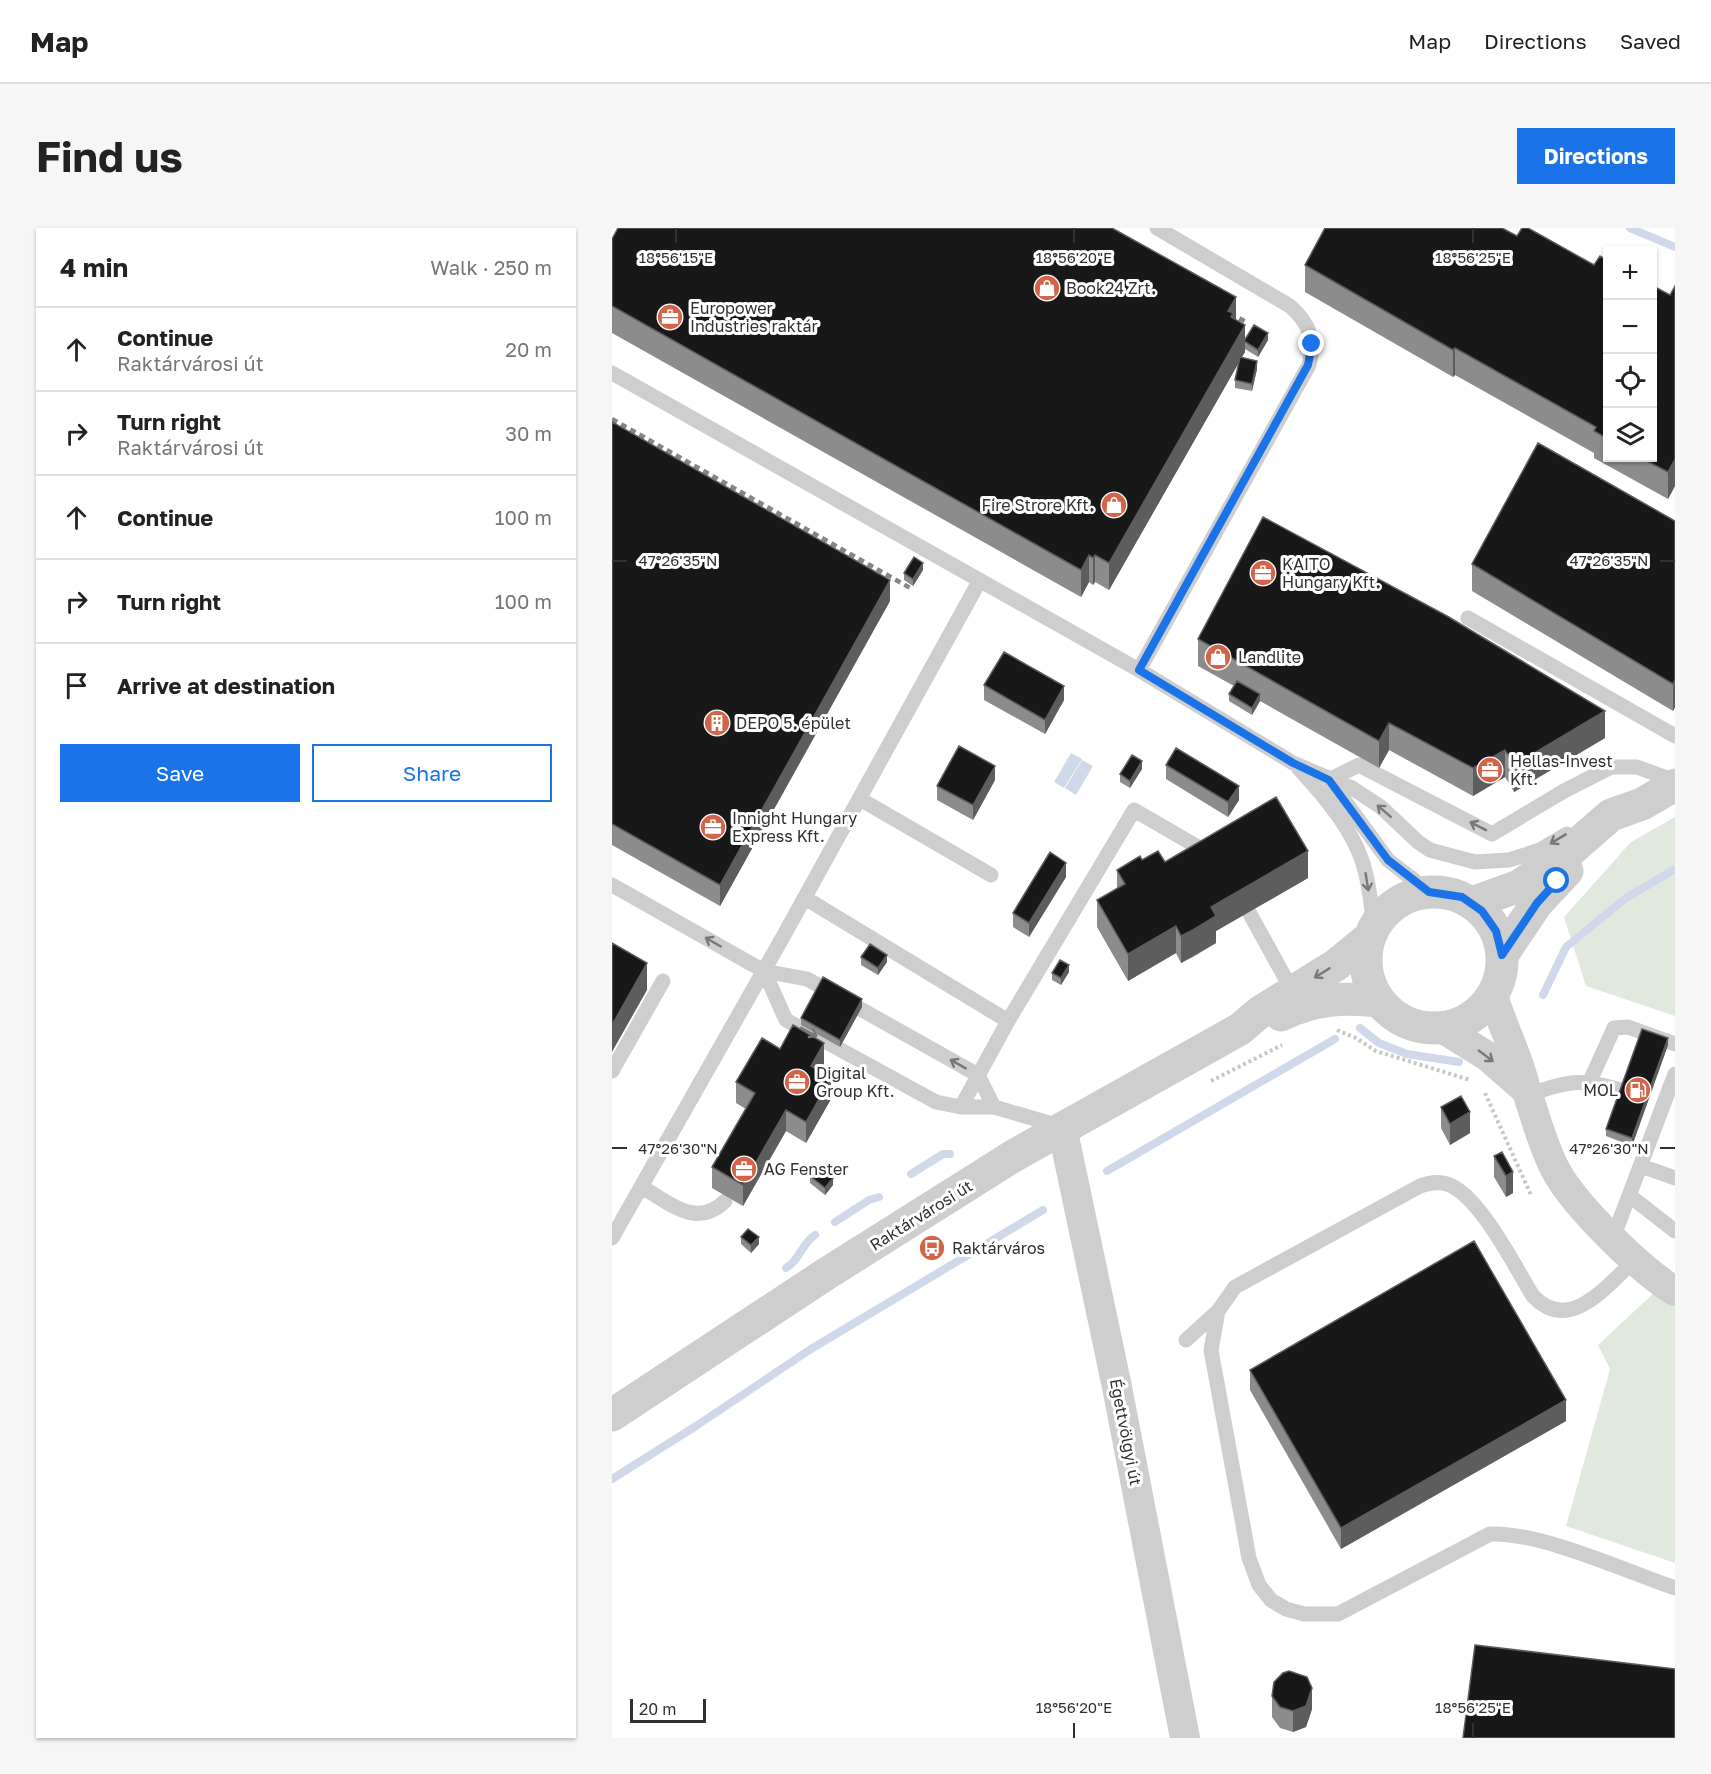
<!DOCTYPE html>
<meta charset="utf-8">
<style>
:root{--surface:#fff;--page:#f6f6f6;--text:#222;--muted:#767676;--line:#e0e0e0;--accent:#1a73e8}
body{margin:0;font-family:"Golos Text",sans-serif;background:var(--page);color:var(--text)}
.controls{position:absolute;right:18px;top:18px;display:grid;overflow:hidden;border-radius:0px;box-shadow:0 2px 4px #0004}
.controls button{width:54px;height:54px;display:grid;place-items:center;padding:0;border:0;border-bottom:2px solid var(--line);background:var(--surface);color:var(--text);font:30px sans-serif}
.scale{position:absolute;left:18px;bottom:15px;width:76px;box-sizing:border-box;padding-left:6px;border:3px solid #313131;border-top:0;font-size:16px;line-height:21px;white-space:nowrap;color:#313131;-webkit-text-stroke:4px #fff;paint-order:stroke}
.stop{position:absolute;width:18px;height:18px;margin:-14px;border:4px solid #1a73e8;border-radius:50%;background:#fff}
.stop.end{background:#1a73e8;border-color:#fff;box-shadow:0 2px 6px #0008}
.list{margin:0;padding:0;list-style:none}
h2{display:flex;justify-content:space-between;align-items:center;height:78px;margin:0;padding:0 24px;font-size:26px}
h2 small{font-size:20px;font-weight:400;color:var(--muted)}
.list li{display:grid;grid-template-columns:39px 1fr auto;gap:18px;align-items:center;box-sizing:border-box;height:84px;padding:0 24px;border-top:2px solid var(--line)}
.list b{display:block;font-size:22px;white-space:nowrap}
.list p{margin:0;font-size:20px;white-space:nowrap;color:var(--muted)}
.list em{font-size:20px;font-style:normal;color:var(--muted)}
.actions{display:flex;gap:12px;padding:18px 24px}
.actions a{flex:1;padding:14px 0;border:2px solid var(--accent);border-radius:0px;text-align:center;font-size:21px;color:var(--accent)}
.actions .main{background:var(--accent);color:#fff}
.icon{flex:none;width:33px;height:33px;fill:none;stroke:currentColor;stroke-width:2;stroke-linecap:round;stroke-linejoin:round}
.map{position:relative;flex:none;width:1063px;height:1510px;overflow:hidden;border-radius:0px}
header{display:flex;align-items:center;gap:36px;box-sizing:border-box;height:84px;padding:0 30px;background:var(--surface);border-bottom:2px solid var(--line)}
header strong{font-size:28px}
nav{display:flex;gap:33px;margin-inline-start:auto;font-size:21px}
.intro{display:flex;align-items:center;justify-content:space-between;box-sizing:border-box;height:144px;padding:0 36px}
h1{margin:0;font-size:42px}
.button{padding:15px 27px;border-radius:0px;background:var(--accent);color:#fff;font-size:21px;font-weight:700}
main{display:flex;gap:36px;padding:0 36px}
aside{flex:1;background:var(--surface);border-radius:0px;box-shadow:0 2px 4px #0004}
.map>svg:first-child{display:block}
.green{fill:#e1e9df}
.water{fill:#d0d9e9}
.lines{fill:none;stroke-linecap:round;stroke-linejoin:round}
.stream{stroke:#d0d9e9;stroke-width:8}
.path{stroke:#c8c8c8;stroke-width:4;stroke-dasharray:3 3;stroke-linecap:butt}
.service{stroke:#cecece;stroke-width:15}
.minor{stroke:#cecece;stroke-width:30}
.tertiary{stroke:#cecece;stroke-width:33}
.rail{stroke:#868686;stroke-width:4.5;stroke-dasharray:6 4.5;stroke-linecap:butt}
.wall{fill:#8c8c8c}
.shaded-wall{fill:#5d5d5d}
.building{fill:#181818;stroke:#5d5d5d;stroke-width:1.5}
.oneway{stroke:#787878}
.route{stroke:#1a73e8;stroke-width:8}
.ticks{fill:none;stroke:#313131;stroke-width:2}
.labels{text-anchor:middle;stroke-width:6;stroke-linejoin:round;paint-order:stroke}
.poi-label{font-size:16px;fill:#313131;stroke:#fff;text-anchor:start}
.street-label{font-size:16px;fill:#313131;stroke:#fff}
.ticks-label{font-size:15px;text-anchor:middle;fill:#313131;stroke:#fff;stroke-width:6;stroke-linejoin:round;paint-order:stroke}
</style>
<header>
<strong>Map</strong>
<nav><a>Map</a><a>Directions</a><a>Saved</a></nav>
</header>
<div class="intro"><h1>Find us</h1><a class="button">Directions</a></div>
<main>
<aside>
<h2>4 min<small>Walk · 250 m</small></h2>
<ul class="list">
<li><svg class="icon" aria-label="ahead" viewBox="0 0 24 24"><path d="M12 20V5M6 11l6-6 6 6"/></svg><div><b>Continue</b><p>Raktárvárosi út</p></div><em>20 m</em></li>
<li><svg class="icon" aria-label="right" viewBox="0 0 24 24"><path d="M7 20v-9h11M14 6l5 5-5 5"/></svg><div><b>Turn right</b><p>Raktárvárosi út</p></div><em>30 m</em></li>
<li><svg class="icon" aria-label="ahead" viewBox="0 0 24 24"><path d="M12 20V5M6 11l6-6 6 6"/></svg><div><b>Continue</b></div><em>100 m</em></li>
<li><svg class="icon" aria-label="right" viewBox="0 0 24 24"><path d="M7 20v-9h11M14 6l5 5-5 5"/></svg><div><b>Turn right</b></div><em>100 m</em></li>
<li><svg class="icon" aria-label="arrive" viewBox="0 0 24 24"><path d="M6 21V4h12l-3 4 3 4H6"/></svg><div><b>Arrive at destination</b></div></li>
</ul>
<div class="actions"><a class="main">Save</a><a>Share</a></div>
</aside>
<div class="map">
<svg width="1063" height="1510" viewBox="0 0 1063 1510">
<rect width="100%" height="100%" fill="#fff"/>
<path class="green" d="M 1063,589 L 1063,788 L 974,758 L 952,689 L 1019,614 Z
M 1044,1063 L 1063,1076 L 1063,1335 L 954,1298 L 998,1141 L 986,1117 Z"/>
<path class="water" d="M 459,525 L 470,531 L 452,560 L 442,554 Z
M 470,532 L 481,538 L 464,567 L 453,560 Z"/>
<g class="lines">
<path class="stream" d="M 1018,0 L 1063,19
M 931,767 L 954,719 L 1014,670 L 1063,641
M 748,800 L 767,815 L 795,826 L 847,834
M 495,943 L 723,811
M 299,946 L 331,926 L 338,926
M 223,994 L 257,972 L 267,969
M 174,1040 C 188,1032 190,1015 203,1007
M 0,1251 L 84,1198 L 199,1121 L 431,982"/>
<path class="path" d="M 725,802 L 744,810 L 764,823 L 858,852
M 599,853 L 670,817
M 873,865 L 919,967"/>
<path class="service" d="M 0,145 L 527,442 L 681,535 L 740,560 L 769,579 L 806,614 L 818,622 L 863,634 L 897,632 L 928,622 L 955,606
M 856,390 L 1063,508
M 527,442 L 697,137 C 704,112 697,95 678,78 L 545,0
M 687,541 C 713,569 744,605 753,643 C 758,660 759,680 762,698
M 717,552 L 747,537 L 880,606 L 952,563 L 999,539 L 1025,539 L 1063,553
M 718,553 L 776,632 L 817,664
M 248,571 L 379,647
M 0,657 L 152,743 L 195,751 L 366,847 L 382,879
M 193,670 L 396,793
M 638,686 L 681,764
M 152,743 L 174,792 L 324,874 L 349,879 L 382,879 L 447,898
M 0,843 L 51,753
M 978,853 L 1002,800 L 1016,799 L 1063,816
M 914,862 L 916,867 C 955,853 968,850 1009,862
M 349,879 L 396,793 L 522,582 L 598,626
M 1029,938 L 1063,950
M 30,959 C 57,975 85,1001 113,973
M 1018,968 L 1063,1003
M 0,1010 L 172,707 L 368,352
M 1001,1010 L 1063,846
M 1022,1033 C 995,1057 958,1107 921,1068 C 903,1039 867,966 835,956 C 825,953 817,955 808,958 L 623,1059 L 606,1083 L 599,1122 L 637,1330 L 647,1357 L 659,1372 L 674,1381 L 692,1386 L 726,1386 L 878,1306 C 929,1304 1013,1343 1063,1360
M 574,1112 L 606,1083"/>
<path class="minor" d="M 881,767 C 890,799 907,829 914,862
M 830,800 L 875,828 L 914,862
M 916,867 C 924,891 931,918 943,941 C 961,976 1029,1043 1063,1063
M 450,899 L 505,1159 L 573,1510"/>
<path class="tertiary" d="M754 732a68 68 0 1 1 136 0a68 68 0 1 1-136 0Z
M 860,675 L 907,658 L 960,621 L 999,587 L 1030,576 L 1063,557
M 890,727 L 925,675 L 955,643
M 669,787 C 702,771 731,769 767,773
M 0,1187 L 214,1046 L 403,927 L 628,801 L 648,784 L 724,737 L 757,710"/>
<path class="rail" d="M 609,80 L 636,95
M 0,191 L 300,361"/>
</g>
<path class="wall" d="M 905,8 L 982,37 L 996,33 L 996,230 L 1041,230 L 1058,67 L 1063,58 L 1063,258 L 1056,271 L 982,230 L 982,225 L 843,147 L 841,149 L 693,64 L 693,37 Z
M 0,11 L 624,92 L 633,113 L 656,112 L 646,129 L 633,121 L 633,124 L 629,129 L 645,141 L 640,163 L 623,160 L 623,152 L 627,134 L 497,362 L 483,354 L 481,357 L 477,354 L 469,369 L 0,105 Z
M 0,194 L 278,373 L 108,678 L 0,617 Z
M 1063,293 L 1063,479 L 1061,483 L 860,363 L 860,336 Z
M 311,342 L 301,358 L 292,352 L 292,345 Z
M 586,411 L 993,510 L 902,564 L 893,549 L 861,568 L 777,522 L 767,540 L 648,473 L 640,487 L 617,473 L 617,466 L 622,458 L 586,438 Z
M 372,457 L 452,472 L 433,506 L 372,472 Z
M 554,537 L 627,572 L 616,589 L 554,551 Z
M 530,541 L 518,560 L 508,554 L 508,546 Z
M 383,552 L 361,592 L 325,572 L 325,558 Z
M 530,632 L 553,634 L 696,650 L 604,703 L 604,715 L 581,729 L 569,735 L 564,725 L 516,753 L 485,699 L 485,672 L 505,660 L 505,642 Z
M 454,649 L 417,709 L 401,699 L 401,685 Z
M 249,729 L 275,734 L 266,747 L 249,737 Z
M 457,744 L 449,757 L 440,752 L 440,745 Z
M 250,779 L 228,819 L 189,797 L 189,790 Z
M 1056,817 L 1020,918 L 994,908 L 994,901 Z
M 168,821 L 212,836 L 208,844 L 219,871 L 194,915 L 174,903 L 131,978 L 100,960 L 100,939 L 134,881 L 124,875 L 124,854 Z
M 829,879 L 858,905 L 838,917 L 829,900 Z
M 890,924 L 901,965 L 894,969 L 882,949 L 882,928 Z
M 198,948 L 221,957 L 213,967 L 198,955 Z
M 129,1009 L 147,1016 L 139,1025 L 129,1016 Z
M 638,1142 L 954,1193 L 729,1321 L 638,1162 Z
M 660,1468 L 700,1481 L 694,1499 L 681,1504 L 668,1500 L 660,1489 Z"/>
<path class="shaded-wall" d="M 624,69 L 624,96 L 616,110 L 616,83 Z
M 633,97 L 633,124 L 497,362 L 497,335 Z
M 656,105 L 656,112 L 646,129 L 646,122 Z
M 843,120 L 843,147 L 841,149 L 841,122 Z
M 645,133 L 645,141 L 640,163 L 640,156 Z
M 1063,231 L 1063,258 L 1056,271 L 1056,244 Z
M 477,327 L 477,354 L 469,369 L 469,342 Z
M 483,327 L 483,354 L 481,357 L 481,330 Z
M 311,335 L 311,342 L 301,358 L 301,351 Z
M 278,352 L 278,373 L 108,678 L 108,657 Z
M 1063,452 L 1063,479 L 1061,483 L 1061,456 Z
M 452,458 L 452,472 L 433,506 L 433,492 Z
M 648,466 L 648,473 L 640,487 L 640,480 Z
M 993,483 L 993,510 L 902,564 L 902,537 Z
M 777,495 L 777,522 L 767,540 L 767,513 Z
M 893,522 L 893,549 L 861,568 L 861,540 Z
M 530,533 L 530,541 L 518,560 L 518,553 Z
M 383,538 L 383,552 L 361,592 L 361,577 Z
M 627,558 L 627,572 L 616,589 L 616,574 Z
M 696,623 L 696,650 L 604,703 L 604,715 L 569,735 L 569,708 L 599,679 Z
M 454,635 L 454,649 L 417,709 L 417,695 Z
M 564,698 L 564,725 L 516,753 L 516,726 Z
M 275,727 L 275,734 L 266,747 L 266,740 Z
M 35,735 L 35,762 L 0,824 L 0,797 Z
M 457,737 L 457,744 L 449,757 L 449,750 Z
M 250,771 L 250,779 L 228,819 L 228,812 Z
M 1056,810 L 1056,817 L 1020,918 L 1020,910 Z
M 212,815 L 212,836 L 199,859 L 199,838 Z
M 219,850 L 219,871 L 194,915 L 194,894 Z
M 174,882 L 174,903 L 131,978 L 131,957 Z
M 858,884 L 858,905 L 838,917 L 838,896 Z
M 901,944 L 901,965 L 894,969 L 894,948 Z
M 221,950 L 221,957 L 213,967 L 213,960 Z
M 147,1009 L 147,1016 L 139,1025 L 139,1017 Z
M 954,1172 L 954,1193 L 729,1321 L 729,1300 Z
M 700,1460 L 700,1481 L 694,1499 L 681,1504 L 681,1483 Z"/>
<path class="building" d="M 6,0 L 500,0 L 624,69 L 616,83 L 621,85 L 619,89 L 633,97 L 497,335 L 483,327 L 481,330 L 477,327 L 469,342 L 0,78 L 0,11 Z
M 713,0 L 890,0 L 905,8 L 910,0 L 916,0 L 982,37 L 988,28 L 996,33 L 996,211 L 982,203 L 984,199 L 843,120 L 841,122 L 693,37 Z
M 1041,58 L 1058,67 L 1063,58 L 1063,231 L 1056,244 L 1029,230 L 1041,230 Z
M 642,97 L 656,105 L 646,122 L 632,113 Z
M 628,129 L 645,133 L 640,156 L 623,152 Z
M 0,194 L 278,352 L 108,657 L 0,596 Z
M 926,215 L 1063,293 L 1063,452 L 1061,456 L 860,336 Z
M 651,289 L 835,388 L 993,483 L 902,537 L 893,522 L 861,540 L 777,495 L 767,513 L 586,411 Z
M 302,329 L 311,335 L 301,351 L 292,345 Z
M 392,424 L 452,458 L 433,492 L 372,457 Z
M 625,453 L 648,466 L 640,480 L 617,466 Z
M 347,518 L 383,538 L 361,577 L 325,558 Z
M 564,520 L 627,558 L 616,574 L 554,537 Z
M 520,527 L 530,533 L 518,553 L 508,546 Z
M 664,569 L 696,623 L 599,679 L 604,688 L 581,702 L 569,708 L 564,698 L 516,726 L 485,672 L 513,656 L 505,642 L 528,628 L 530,632 L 546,623 L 553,634 Z
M 438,624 L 454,635 L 417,695 L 401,685 Z
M 0,715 L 35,735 L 0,797 Z
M 258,716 L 275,727 L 266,740 L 249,729 Z
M 448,732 L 457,737 L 449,750 L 440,745 Z
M 211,749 L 250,771 L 228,812 L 189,790 Z
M 181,797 L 212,815 L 199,838 L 219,850 L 194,894 L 174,882 L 131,957 L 100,939 L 143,865 L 124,854 L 150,810 L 168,821 Z
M 1030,801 L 1056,810 L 1020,910 L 994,901 Z
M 849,868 L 858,884 L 838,896 L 829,879 Z
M 890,924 L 901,944 L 894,948 L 882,928 Z
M 206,938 L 221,950 L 213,960 L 198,948 Z
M 136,1001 L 147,1009 L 139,1017 L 129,1009 Z
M 862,1013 L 954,1172 L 729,1300 L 638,1142 Z
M 863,1417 L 1063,1441 L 1063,1510 L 851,1510 Z
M 677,1443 L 695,1449 L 700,1460 L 694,1478 L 681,1483 L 668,1479 L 660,1468 L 662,1454 L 671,1445 Z"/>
<defs><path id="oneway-shaft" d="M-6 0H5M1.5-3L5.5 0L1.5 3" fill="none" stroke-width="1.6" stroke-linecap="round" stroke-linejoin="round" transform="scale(1.5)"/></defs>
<g class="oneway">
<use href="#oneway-shaft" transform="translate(772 583) rotate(-139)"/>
<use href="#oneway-shaft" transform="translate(866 598) rotate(-153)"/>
<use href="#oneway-shaft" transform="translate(946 611) rotate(149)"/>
<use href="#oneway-shaft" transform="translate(755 654) rotate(81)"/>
<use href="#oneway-shaft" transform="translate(101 714) rotate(-150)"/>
<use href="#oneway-shaft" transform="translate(710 745) rotate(148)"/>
<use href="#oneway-shaft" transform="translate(197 804) rotate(28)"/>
<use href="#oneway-shaft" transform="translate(874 828) rotate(37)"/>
<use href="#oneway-shaft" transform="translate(346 836) rotate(-151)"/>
</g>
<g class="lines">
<path class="route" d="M 700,116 L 696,137 L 527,442 L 681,535 L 717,552 L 776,632 L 817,664 L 850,669 L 870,683 L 884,703 L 890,727 L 925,675 L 945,653"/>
</g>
<path class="ticks" d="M 64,0 L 64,15M 462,0 L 462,15M 861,0 L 861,15M 0,333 L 15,333M 1048,333 L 1063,333M 0,920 L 15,920M 1048,920 L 1063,920M 462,1495 L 462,1510M 861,1495 L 861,1510"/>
<defs>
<g id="shop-disc" transform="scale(1.35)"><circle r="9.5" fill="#d2644a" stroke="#fff"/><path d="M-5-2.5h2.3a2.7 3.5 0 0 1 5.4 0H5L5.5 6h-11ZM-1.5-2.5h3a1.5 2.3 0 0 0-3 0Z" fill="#fff"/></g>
<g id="office-disc" transform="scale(1.35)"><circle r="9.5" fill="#d2644a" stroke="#fff"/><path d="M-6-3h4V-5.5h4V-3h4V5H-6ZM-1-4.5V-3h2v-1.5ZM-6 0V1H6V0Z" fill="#fff"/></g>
<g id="building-disc" transform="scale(1.35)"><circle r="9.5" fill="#d2644a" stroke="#fff"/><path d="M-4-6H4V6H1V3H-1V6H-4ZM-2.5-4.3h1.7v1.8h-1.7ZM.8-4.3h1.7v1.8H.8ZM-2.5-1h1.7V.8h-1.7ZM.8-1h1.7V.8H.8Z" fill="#fff"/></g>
<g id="fuel-disc" transform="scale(1.35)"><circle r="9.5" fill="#d2644a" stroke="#fff"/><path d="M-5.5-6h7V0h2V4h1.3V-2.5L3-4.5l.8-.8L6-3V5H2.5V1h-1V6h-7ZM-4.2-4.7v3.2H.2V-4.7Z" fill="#fff"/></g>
<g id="bus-disc" transform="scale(1.35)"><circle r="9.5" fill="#d2644a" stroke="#fff"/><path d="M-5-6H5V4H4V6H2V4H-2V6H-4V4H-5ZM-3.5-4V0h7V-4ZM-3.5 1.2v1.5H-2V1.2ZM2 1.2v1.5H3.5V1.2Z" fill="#fff"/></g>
</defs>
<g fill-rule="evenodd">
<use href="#shop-disc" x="435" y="60"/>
<use href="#office-disc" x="58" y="89"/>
<use href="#shop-disc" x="502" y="277"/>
<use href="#office-disc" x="651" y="345"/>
<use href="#shop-disc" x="606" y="429"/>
<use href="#building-disc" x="105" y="495"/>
<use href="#office-disc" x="878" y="542"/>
<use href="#office-disc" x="101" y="599"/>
<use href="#office-disc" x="185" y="854"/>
<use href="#fuel-disc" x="1026" y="862"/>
<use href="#office-disc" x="132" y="941"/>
<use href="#bus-disc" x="320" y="1020"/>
</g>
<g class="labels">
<g class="poi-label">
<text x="454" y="66">Book24 Zrt.</text>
<text x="78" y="86">Europower<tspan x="78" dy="18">Industries raktár</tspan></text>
<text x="482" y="283" text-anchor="end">Fire Strore Kft.</text>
<text x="670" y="342">KAITO<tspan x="670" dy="18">Hungary Kft.</tspan></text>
<text x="626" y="435">Landlite</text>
<text x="124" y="501">DEPO 5. épület</text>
<text x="898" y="539">Hellas-Invest<tspan x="898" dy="18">Kft.</tspan></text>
<text x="120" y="596">Innight Hungary<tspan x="120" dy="18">Express Kft.</tspan></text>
<text x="204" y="851">Digital<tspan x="204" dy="18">Group Kft.</tspan></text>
<text x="1006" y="868" text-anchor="end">MOL</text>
<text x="152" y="947">AG Fenster</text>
<text x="340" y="1026">Raktárváros</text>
</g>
<g class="street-label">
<text transform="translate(309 987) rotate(-32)" y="6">Raktárvárosi út</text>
<text transform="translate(514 1204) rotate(79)" y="6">Égettvölgyi út</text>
</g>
</g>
<g class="ticks-label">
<text x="64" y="35">18°56'15"E</text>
<text x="462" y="35">18°56'20"E</text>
<text x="861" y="35">18°56'25"E</text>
<text x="66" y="338">47°26'35"N</text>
<text x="997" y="338">47°26'35"N</text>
<text x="66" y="926">47°26'30"N</text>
<text x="997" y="926">47°26'30"N</text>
<text x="462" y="1485">18°56'20"E</text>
<text x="861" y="1485">18°56'25"E</text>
</g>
</svg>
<div class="controls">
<button>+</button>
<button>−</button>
<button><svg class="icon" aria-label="locate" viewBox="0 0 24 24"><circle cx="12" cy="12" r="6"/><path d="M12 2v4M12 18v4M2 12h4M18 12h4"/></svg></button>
<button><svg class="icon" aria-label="layers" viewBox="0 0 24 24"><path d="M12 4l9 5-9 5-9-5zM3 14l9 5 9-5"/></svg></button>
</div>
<div class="scale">20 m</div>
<div class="stop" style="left:945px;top:653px"></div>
<div class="stop end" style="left:700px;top:116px"></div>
</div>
</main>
